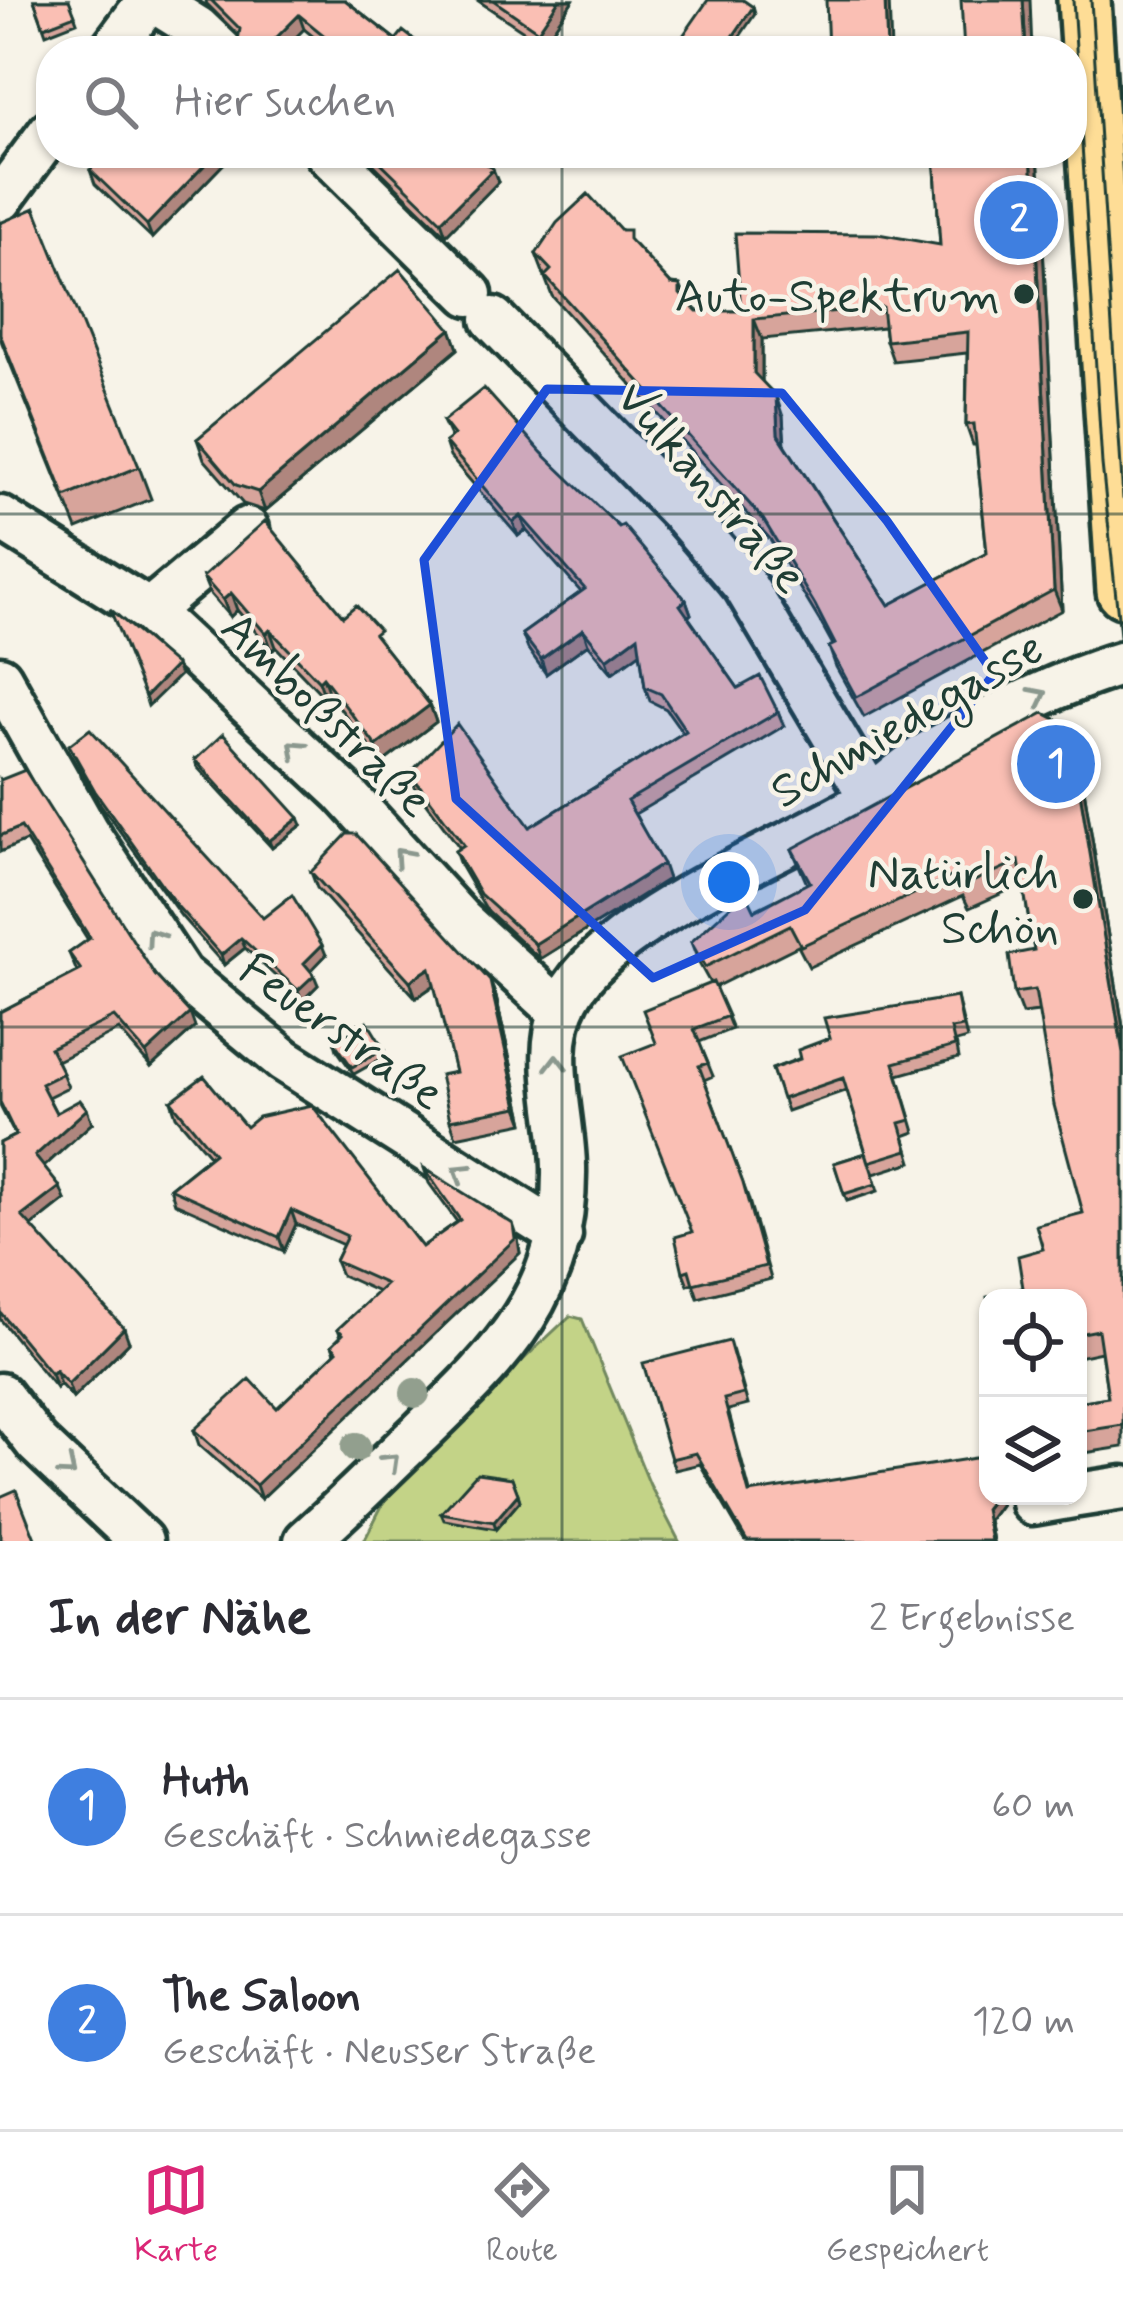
<!DOCTYPE html>
<html lang="de">
<meta charset="utf-8">
<style>
:root{--surface:#fff;--page:#f7f7f7;--text:#2b2b33;--muted:#7c7c81;--line:#e1e1e2;--accent:#db2777}
body{margin:0;font-family:Mynerve,sans-serif;background:var(--page);color:var(--text)}
.controls{position:absolute;right:36px;bottom:36px;display:grid;overflow:hidden;border-radius:24px;box-shadow:0 3px 9px #0004}
.controls button{width:108px;height:108px;display:grid;place-items:center;padding:0;border:0;border-bottom:3px solid var(--line);background:var(--surface);color:var(--text);font:60px sans-serif}
.you{position:absolute;left:729px;top:882px;width:42px;height:42px;margin:-30px;border:9px solid #fff;border-radius:50%;background:#1a73e8;box-shadow:0 0 0 18px #1a73e833}
.badge{display:grid;place-items:center;width:78px;height:78px;border-radius:50%;background:var(--accent);color:#fff;font-size:39px;font-weight:700}
.pin{position:absolute;translate:-50% -50%;border:6px solid #fff;box-shadow:0 3px 12px #0006}
.list{margin:0;padding:0;list-style:none}
h2{display:flex;justify-content:space-between;align-items:center;height:156px;margin:0;padding:0 48px;font-size:51px}
h2 small{font-size:39px;font-weight:400;color:var(--muted)}
.list li{display:grid;grid-template-columns:78px 1fr auto;gap:36px;align-items:center;box-sizing:border-box;height:216px;padding:0 48px;border-top:3px solid var(--line)}
.list b{display:block;font-size:45px;white-space:nowrap}
.list p{margin:0;font-size:39px;white-space:nowrap;color:var(--muted)}
.list em{font-size:39px;font-style:normal;color:var(--muted)}
.icon{flex:none;width:66px;height:66px;fill:none;stroke:currentColor;stroke-width:2;stroke-linecap:round;stroke-linejoin:round}
.map{position:relative;flex:none;width:1123px;height:1541px;overflow:hidden}
.search{position:absolute;background:var(--surface);box-shadow:0 3px 9px #0004;left:36px;right:36px;top:36px;height:132px;display:flex;align-items:center;gap:30px;box-sizing:border-box;padding:0 42px;border-radius:48px;color:var(--muted);font-size:45px}
.sheet{height:588px;background:var(--surface)}
nav{display:flex;justify-content:space-around;align-items:center;box-sizing:border-box;height:168px;border-top:3px solid var(--line);background:var(--surface);font-size:33px;color:var(--muted)}
nav a{display:grid;justify-items:center;gap:6px}
nav .on{color:var(--accent)}
.map>svg:first-child{display:block}
.green{fill:#c3d387;stroke:#71885e;stroke-width:3}
.lines{fill:none;stroke-linecap:round;stroke-linejoin:round}
.minor-casing{stroke:#1f3d34;stroke-width:51}
.major-casing{stroke:#1f3d34;stroke-width:60}
.minor{stroke:#f7f3e8;stroke-width:42}
.major{stroke:#fedd96;stroke-width:51}
.tram{stroke:#1f3d34;stroke-width:3}
.tree{fill:#929f8e}
.wall{fill:#d7a49b;stroke:#1f3d34;stroke-width:3;fill-rule:evenodd}
.shaded-wall{fill:#af867e;stroke:#1f3d34;stroke-width:3}
.building{fill:#fabfb4;stroke:#1f3d34;stroke-width:3;fill-rule:evenodd}
.oneway{stroke:#8b988e}
.marked{fill:#1d4ed8;fill-opacity:0.2;stroke:#1d4ed8;stroke-width:9;stroke-linejoin:round}
.grid{fill:none;stroke:#1f3d34;stroke-width:3;stroke-opacity:0.55}
.poi-dot{fill:#1f3d34;stroke:#f7f3e8;stroke-width:4.5}
.labels{text-anchor:middle;stroke-width:9;stroke-linejoin:round;paint-order:stroke}
.poi-label{font-size:48px;fill:#1f3d34;stroke:#f7f3e8;text-anchor:end}
.street-label{font-size:48px;fill:#1f3d34;stroke:#f7f3e8}
</style>
<div class="map">
<svg width="1123" height="1541" viewBox="0 0 1123 1541">
<rect width="100%" height="100%" fill="#f7f3e8"/>
<filter id="ink" filterUnits="userSpaceOnUse"><feTurbulence type="fractalNoise" baseFrequency=".00833" numOctaves="2"/><feDisplacementMap in="SourceGraphic" scale="24" xChannelSelector="R" yChannelSelector="G"/><feConvolveMatrix kernelMatrix="1 2 1 2 8 2 1 2 1" color-interpolation-filters="sRGB"/></filter>
<g filter="url(#ink)">
<path class="green" d="M 570,1316 L 582,1319 L 650,1485 L 679,1541 L 364,1541 L 395,1480 Z"/>
<g class="lines">
<g class="minor-casing">
<path id="minor" d="M 152,0 L 197,28 L 221,51
M 111,51 L 149,0
M 327,153 L 470,294
M 0,200 L 51,131
M 493,319 L 686,517 L 745,586 L 871,798
M 0,518 L 149,611 L 343,792 L 460,920 L 561,1012
M 149,611 L 247,529
M 0,678 L 86,831 L 181,975 L 284,1060 L 560,1235
M 0,1395 L 37,1443 L 141,1541
M 1078,1495 L 1123,1488
M 1033,1503 L 1073,1496
M 306,1541 C 345,1507 381,1470 418,1435 C 503,1353 566,1293 564,1167 C 563,1112 540,1049 568,997 C 607,922 778,853 854,809 C 880,794 900,771 926,755 C 988,718 1054,684 1123,663"/>
</g>
<g class="major-casing">
<path id="major" d="M 1084,0 L 1123,591"/>
</g>
<use href="#minor" class="minor"/>
<use href="#major" class="major"/>
<path class="tram" d="M 1073,0 L 1102,464 L 1123,664
M 1091,0 L 1123,499"/>
</g>
<g class="tree">
<circle cx="415" cy="1393" r="15"/>
<circle cx="356" cy="1447" r="15"/>
</g>
<path class="wall" d="M 34,0 L 69,0 L 77,22 L 46,34 Z
M 205,0 L 345,0 L 396,40 L 429,51 L 331,51 L 304,29 L 239,36 L 207,4 Z
M 477,0 L 573,0 L 543,44 Z
M 234,153 L 152,238 L 95,184 L 90,170 Z
M 362,153 L 473,153 L 498,182 L 446,235 Z
M 934,153 L 1038,153 L 1062,610 L 864,717 L 836,667 L 829,647 L 833,645 L 822,625 L 770,539 L 552,296 L 536,254 L 634,244 L 671,284 L 680,285 L 686,299 L 697,311 L 741,311 L 940,245 ZM 884,327 L 886,341 L 893,361 L 967,353 L 966,425 L 973,445 L 976,445 L 987,553 L 889,605 L 785,444 L 783,417 L 762,381 L 762,339 Z
M 0,223 L 139,467 L 151,499 L 77,529 L 0,338 Z
M 451,329 L 458,349 L 265,511 L 243,504 L 204,459 L 197,439 Z
M 443,421 L 542,453 L 686,600 L 691,614 L 688,617 L 738,688 L 778,712 L 784,726 L 635,814 L 668,879 L 540,959 L 485,908 L 460,865 L 455,851 L 460,848 L 415,787 L 410,773 L 530,827 L 683,733 L 666,709 L 650,701 L 645,687 L 640,652 L 612,673 L 588,644 L 546,674 L 528,649 L 522,634 L 581,592 L 526,530 L 518,536 L 450,457 L 445,442 L 451,438 Z
M 203,577 L 343,616 L 385,648 L 430,705 L 436,722 L 382,763 L 329,694 L 325,698 L 276,647 L 272,651 L 237,610 L 230,617 L 210,594 Z
M 69,745 L 263,918 L 326,955 L 310,971 L 318,985 L 302,1001 L 245,948 L 224,965 L 181,916 L 98,801 Z
M 1077,747 L 1123,1027 L 1123,1447 L 1078,1454 L 1078,1402 L 1108,1397 L 1101,1352 L 1078,1357 L 1078,1298 L 1023,1288 L 1043,1249 L 1083,1213 L 1039,1012 L 1022,1014 L 1014,993 L 1034,950 L 1023,884 L 969,908 L 963,896 L 809,967 L 798,946 L 715,987 L 732,1029 L 699,1042 L 713,1076 L 704,1080 L 748,1197 L 771,1279 L 698,1298 L 693,1283 L 688,1285 L 683,1272 L 692,1232 L 656,1044 L 710,983 L 699,963 L 691,942 L 807,884 L 792,849 Z
M 195,760 L 302,825 L 272,848 L 197,767 Z
M 0,780 L 155,975 L 190,1013 L 195,1027 L 151,1067 L 119,1030 L 57,1061 L 68,1087 L 48,1097 L 56,1113 L 92,1123 L 44,1167 L 65,1200 L 31,1226 L 129,1342 L 73,1398 L 60,1384 L 56,1388 L 0,1319 L 0,1143 L 15,1135 L 0,1106 L 0,1012 L 77,972 L 69,953 L 88,940 L 26,841 L 0,852 Z
M 311,872 L 490,981 L 496,997 L 524,1123 L 456,1137 L 450,1120 L 455,1072 L 435,985 L 416,998 L 317,888 Z
M 957,997 L 967,1039 L 956,1042 L 959,1058 L 898,1075 L 915,1132 L 904,1136 L 912,1162 L 874,1174 L 869,1162 L 878,1191 L 847,1201 L 834,1163 L 866,1153 L 847,1090 L 787,1111 L 772,1069 Z
M 335,1043 L 384,1049 L 386,1056 L 354,1074 L 337,1050 Z
M 171,1101 L 246,1127 L 422,1247 L 457,1222 L 429,1183 L 424,1168 L 518,1239 L 520,1253 L 261,1499 L 199,1445 L 194,1430 L 277,1408 L 335,1353 L 332,1345 L 341,1337 L 338,1329 L 378,1292 L 341,1275 L 335,1261 L 343,1245 L 296,1224 L 284,1251 L 175,1203 L 170,1188 L 210,1156 L 176,1116 Z
M 733,1352 L 748,1405 L 728,1410 L 750,1492 L 1006,1497 L 989,1520 L 993,1541 L 745,1541 L 700,1464 L 675,1470 L 671,1459 Z
M 512,1478 L 520,1501 L 496,1529 L 444,1520 L 441,1513 Z"/>
<path class="shaded-wall" d="M 559,0 L 573,0 L 543,44 L 538,31 Z
M 885,0 L 889,0 L 891,51 L 887,51 Z
M 1023,0 L 1030,0 L 1032,51 L 1026,51 Z
M 753,7 L 755,14 L 730,51 L 723,51 Z
M 299,15 L 304,29 L 282,51 L 263,51 Z
M 216,153 L 234,153 L 152,238 L 147,225 Z
M 1031,153 L 1038,153 L 1062,610 L 1054,590 Z
M 493,169 L 498,182 L 446,235 L 441,221 Z
M 754,319 L 762,339 L 762,394 L 754,373 Z
M 451,329 L 458,349 L 265,511 L 258,492 Z
M 776,396 L 783,417 L 785,454 L 778,434 Z
M 521,516 L 526,530 L 518,536 L 513,522 Z
M 231,593 L 237,610 L 230,617 L 223,600 Z
M 686,600 L 691,614 L 685,619 L 680,605 Z
M 583,629 L 588,644 L 546,674 L 541,659 Z
M 270,630 L 276,647 L 272,651 L 266,634 Z
M 638,636 L 644,650 L 612,673 L 607,659 Z
M 176,665 L 180,675 L 148,706 L 145,697 Z
M 323,677 L 329,694 L 325,698 L 319,681 Z
M 430,705 L 436,722 L 382,763 L 376,746 Z
M 1069,726 L 1077,747 L 1123,1027 L 1123,1053 Z
M 299,818 L 302,825 L 272,848 L 269,841 Z
M 663,864 L 668,879 L 540,959 L 535,944 Z
M 241,938 L 245,948 L 224,965 L 221,955 Z
M 322,945 L 326,955 L 308,974 L 304,963 Z
M 430,968 L 436,984 L 416,998 L 410,981 Z
M 314,975 L 318,985 L 302,1001 L 298,990 Z
M 490,981 L 496,997 L 524,1123 L 518,1107 Z
M 190,1013 L 195,1027 L 151,1067 L 146,1053 Z
M 87,1109 L 92,1123 L 40,1170 L 35,1156 Z
M 60,1187 L 65,1200 L 27,1230 L 22,1216 Z
M 291,1210 L 296,1224 L 284,1251 L 279,1237 Z
M 513,1224 L 518,1239 L 520,1253 L 261,1499 L 256,1485 Z
M 124,1328 L 129,1342 L 73,1398 L 68,1384 Z
M 55,1370 L 60,1384 L 56,1388 L 51,1374 Z
M 518,1494 L 520,1501 L 496,1529 L 494,1522 Z
M 995,1496 L 1006,1497 L 989,1520 L 993,1541 L 991,1541 L 985,1509 Z"/>
<path class="building" d="M 34,0 L 69,0 L 75,15 L 44,27 Z
M 211,0 L 345,0 L 396,40 L 403,31 L 429,51 L 343,51 L 299,15 L 263,51 L 236,51 L 240,29 Z
M 493,0 L 559,0 L 538,31 Z
M 708,0 L 743,0 L 753,7 L 723,51 L 688,51 L 678,43 Z
M 826,0 L 885,0 L 887,51 L 828,51 Z
M 961,0 L 1023,0 L 1026,51 L 964,51 Z
M 106,153 L 216,153 L 147,225 L 90,170 Z
M 371,153 L 473,153 L 493,169 L 441,221 Z
M 934,153 L 1031,153 L 1054,590 L 856,697 L 829,647 L 835,644 L 815,605 L 763,519 L 545,276 L 551,270 L 536,254 L 557,223 L 588,194 L 621,230 L 629,230 L 629,239 L 671,284 L 680,285 L 680,294 L 697,311 L 741,311 L 735,233 L 878,234 L 940,245 ZM 882,307 L 886,341 L 968,332 L 966,425 L 974,424 L 987,553 L 889,605 L 778,434 L 776,396 L 754,373 L 754,319 Z
M 35,208 L 139,467 L 65,497 L 0,334 L 0,223 Z
M 400,269 L 451,329 L 258,492 L 236,485 L 197,439 Z
M 484,388 L 542,453 L 619,527 L 623,525 L 686,600 L 680,605 L 738,688 L 760,676 L 778,712 L 627,801 L 663,864 L 535,944 L 480,894 L 455,851 L 464,845 L 410,773 L 457,724 L 530,827 L 686,731 L 661,694 L 645,687 L 638,636 L 607,659 L 583,629 L 541,659 L 522,634 L 585,589 L 521,516 L 513,522 L 445,442 L 454,435 L 443,421 Z
M 265,521 L 343,616 L 356,605 L 379,630 L 374,634 L 430,705 L 376,746 L 323,677 L 319,681 L 270,630 L 266,634 L 231,593 L 223,600 L 203,577 Z
M 110,609 L 176,665 L 145,697 Z
M 1044,713 L 1069,726 L 1123,1053 L 1123,1425 L 1078,1432 L 1078,1402 L 1108,1397 L 1098,1330 L 1078,1334 L 1078,1298 L 988,1298 L 988,1303 L 987,1297 L 1023,1288 L 1018,1256 L 1043,1249 L 1036,1225 L 1083,1213 L 1054,1105 L 1035,990 L 1014,993 L 1009,955 L 1034,950 L 1019,861 L 961,887 L 955,875 L 801,946 L 790,925 L 705,967 L 691,942 L 746,892 L 755,911 L 810,882 L 792,849 Z
M 90,729 L 263,918 L 292,895 L 322,945 L 304,963 L 314,975 L 298,990 L 241,938 L 221,955 L 177,906 L 95,791 L 69,745 Z
M 223,734 L 299,818 L 269,841 L 195,760 Z
M 25,770 L 155,975 L 190,1013 L 146,1053 L 114,1017 L 50,1048 L 63,1073 L 41,1084 L 56,1113 L 80,1100 L 87,1109 L 35,1156 L 60,1187 L 22,1216 L 124,1328 L 68,1384 L 55,1370 L 51,1374 L 0,1312 L 0,1143 L 16,1135 L 0,1102 L 0,1012 L 81,970 L 69,953 L 90,938 L 21,827 L 0,836 L 0,780 Z
M 347,834 L 356,834 L 490,981 L 518,1107 L 450,1120 L 440,1075 L 455,1072 L 430,968 L 410,981 L 311,872 Z
M 713,982 L 728,1016 L 694,1029 L 708,1063 L 699,1066 L 743,1183 L 766,1266 L 693,1284 L 689,1270 L 683,1272 L 675,1237 L 692,1232 L 622,1056 L 656,1043 L 643,1010 Z
M 957,997 L 963,1027 L 951,1029 L 955,1046 L 894,1063 L 911,1120 L 900,1123 L 908,1150 L 869,1162 L 843,1078 L 782,1099 L 772,1069 L 800,1059 L 798,1050 L 830,1038 L 824,1018 Z
M 367,1021 L 384,1049 L 352,1067 L 335,1043 Z
M 204,1076 L 246,1127 L 258,1117 L 312,1105 L 422,1247 L 460,1220 L 424,1168 L 513,1224 L 515,1239 L 256,1485 L 194,1430 L 250,1379 L 277,1408 L 337,1351 L 332,1345 L 343,1334 L 338,1329 L 386,1284 L 335,1261 L 347,1236 L 291,1210 L 279,1237 L 170,1188 L 214,1153 L 171,1101 Z
M 866,1153 L 876,1184 L 844,1194 L 834,1163 Z
M 729,1341 L 744,1394 L 724,1399 L 749,1493 L 988,1456 L 988,1496 L 995,1496 L 985,1509 L 991,1541 L 747,1541 L 696,1453 L 671,1459 L 643,1363 Z
M 477,1473 L 512,1478 L 518,1494 L 494,1522 L 441,1513 Z
M 16,1490 L 36,1541 L 0,1541 L 0,1497 Z"/>
<defs><path id="oneway-chevron" d="M-2-3.5L2.5 0L-2 3.5" fill="none" stroke-width="1.6" stroke-linecap="round" stroke-linejoin="round" transform="scale(3)"/></defs>
<g class="oneway">
<use href="#oneway-chevron" transform="translate(1039 696) rotate(-27)"/>
<use href="#oneway-chevron" transform="translate(296 748) rotate(-137)"/>
<use href="#oneway-chevron" transform="translate(402 856) rotate(-132)"/>
<use href="#oneway-chevron" transform="translate(154 937) rotate(-125)"/>
<use href="#oneway-chevron" transform="translate(556 1063) rotate(-90)"/>
<use href="#oneway-chevron" transform="translate(461 1172) rotate(-148)"/>
<use href="#oneway-chevron" transform="translate(391 1461) rotate(-44)"/>
<use href="#oneway-chevron" transform="translate(68 1469) rotate(40)"/>
</g>
</g>
<path class="marked" d="M 547,389 L 782,393 L 887,521 L 994,674 L 805,910 L 653,978 L 456,799 L 424,560 Z"/>
<path class="grid" d="M 562,0 L 562,51M 562,153 L 562,1541M 0,514 L 1123,514M 0,1027 L 1123,1027"/>
<g class="poi-dot">
<circle cx="1024" cy="294" r="12"/>
<circle cx="1083" cy="899" r="12"/>
</g>
<g class="labels">
<g class="poi-label">
<text x="1000" y="311">Auto-Spektrum</text>
<text x="1059" y="888">Natürlich<tspan x="1059" dy="55">Schön</tspan></text>
</g>
<g class="street-label">
<text transform="translate(713 486) rotate(49)" y="17">Vulkanstraße</text>
<text transform="translate(328 713) rotate(44)" y="17">Amboßstraße</text>
<text transform="translate(906 718) rotate(-30)" y="17">Schmiedegasse</text>
<text transform="translate(343 1030) rotate(35)" y="17">Feuerstraße</text>
</g>
</g>
</svg>
<div class="controls">
<button><svg class="icon" aria-label="locate" viewBox="0 0 24 24"><circle cx="12" cy="12" r="6"/><path d="M12 2v4M12 18v4M2 12h4M18 12h4"/></svg></button>
<button><svg class="icon" aria-label="layers" viewBox="0 0 24 24"><path d="M12 4l9 5-9 5-9-5zM3 14l9 5 9-5"/></svg></button>
</div>
<div class="you"></div>
<div class="pin badge" style="left:1056px;top:764px;background:#3f7fe0">1</div>
<div class="pin badge" style="left:1019px;top:220px;background:#3f7fe0">2</div>
<div class="search"><svg class="icon" aria-label="search" viewBox="0 0 24 24"><circle cx="10" cy="10" r="6"/><path d="M15 15l6 6"/></svg>Hier suchen</div>
</div>
<section class="sheet">
<h2>In der Nähe<small>2 Ergebnisse</small></h2>
<ul class="list">
<li><span class="badge" style="background:#3f7fe0">1</span><div><b>Huth</b><p>Geschäft · Schmiedegasse</p></div><em>60 m</em></li>
<li><span class="badge" style="background:#3f7fe0">2</span><div><b>The Saloon</b><p>Geschäft · Neusser Straße</p></div><em>120 m</em></li>
</ul>
</section>
<nav>
<a class="on"><svg class="icon" aria-label="map" viewBox="0 0 24 24"><path d="M3 6l6-2 6 2 6-2v14l-6 2-6-2-6 2zM9 4v14M15 6v14"/></svg>Karte</a>
<a><svg class="icon" aria-label="directions" viewBox="0 0 24 24"><path d="M12 3l9 9-9 9-9-9zM9 14v-3h6M13 9l2 2-2 2"/></svg>Route</a>
<a><svg class="icon" aria-label="saved" viewBox="0 0 24 24"><path d="M7 4h10v16l-5-4-5 4z"/></svg>Gespeichert</a>
</nav>
